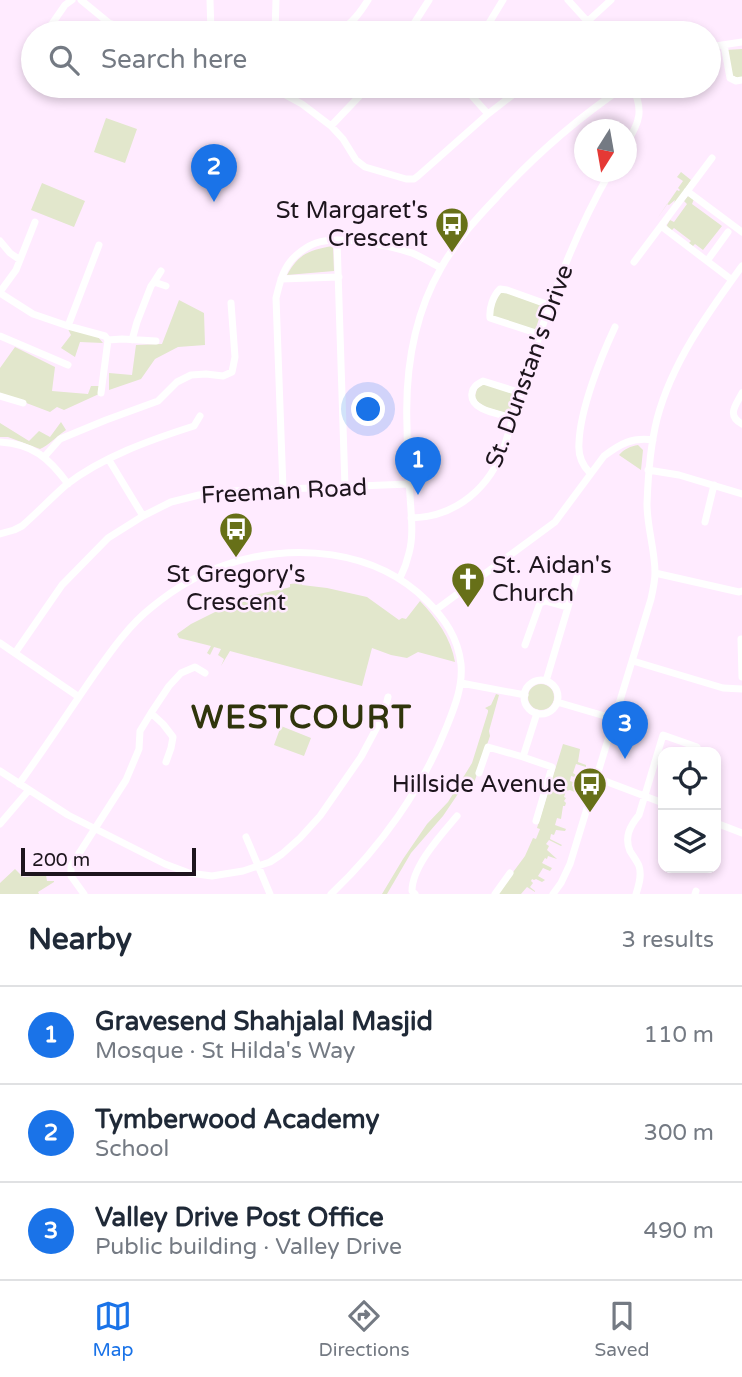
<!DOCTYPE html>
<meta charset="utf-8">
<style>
:root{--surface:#fff;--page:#f2f2f3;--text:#1f2937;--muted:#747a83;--line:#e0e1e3;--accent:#1a73e8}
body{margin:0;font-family:"Varela Round",sans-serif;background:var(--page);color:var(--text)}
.controls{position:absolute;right:21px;bottom:21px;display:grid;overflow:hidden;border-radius:14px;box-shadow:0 4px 10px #0003}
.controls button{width:63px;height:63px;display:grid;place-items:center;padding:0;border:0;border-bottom:2px solid var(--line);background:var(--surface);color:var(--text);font:35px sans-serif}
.compass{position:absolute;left:574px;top:119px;width:63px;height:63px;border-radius:50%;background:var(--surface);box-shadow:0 4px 10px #0003;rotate:191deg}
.scale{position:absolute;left:21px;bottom:18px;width:175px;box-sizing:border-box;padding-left:7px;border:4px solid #1d151d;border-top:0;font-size:19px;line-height:24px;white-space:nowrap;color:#1d151d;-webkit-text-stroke:5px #ffebff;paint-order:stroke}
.you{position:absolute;left:369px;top:410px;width:24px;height:24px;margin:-18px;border:5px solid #fff;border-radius:50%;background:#1a73e8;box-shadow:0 0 0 10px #1a73e833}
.badge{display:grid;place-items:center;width:46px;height:46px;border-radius:50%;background:var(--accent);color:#fff;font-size:23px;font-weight:700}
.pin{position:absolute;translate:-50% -58px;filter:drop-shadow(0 2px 4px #0008)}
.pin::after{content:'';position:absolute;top:37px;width:24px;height:21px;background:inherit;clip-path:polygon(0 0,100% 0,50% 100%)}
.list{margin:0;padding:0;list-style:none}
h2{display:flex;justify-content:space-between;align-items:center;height:91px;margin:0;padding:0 28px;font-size:30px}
h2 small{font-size:23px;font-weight:400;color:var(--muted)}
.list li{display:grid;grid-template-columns:46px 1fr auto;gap:21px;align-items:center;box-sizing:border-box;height:98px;padding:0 28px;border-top:2px solid var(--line)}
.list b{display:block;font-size:26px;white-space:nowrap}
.list p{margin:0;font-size:23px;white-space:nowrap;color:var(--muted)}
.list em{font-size:23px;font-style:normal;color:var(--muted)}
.icon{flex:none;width:38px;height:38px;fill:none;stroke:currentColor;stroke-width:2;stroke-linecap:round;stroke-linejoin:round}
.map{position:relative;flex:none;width:742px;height:894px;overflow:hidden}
.search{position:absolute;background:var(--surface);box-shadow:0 4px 10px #0003;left:21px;right:21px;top:21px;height:77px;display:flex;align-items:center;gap:18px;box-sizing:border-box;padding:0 24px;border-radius:38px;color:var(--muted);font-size:26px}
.sheet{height:385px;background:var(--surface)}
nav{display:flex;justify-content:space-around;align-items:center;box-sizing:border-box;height:98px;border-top:2px solid var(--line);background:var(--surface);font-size:19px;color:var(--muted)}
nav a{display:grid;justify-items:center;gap:4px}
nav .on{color:var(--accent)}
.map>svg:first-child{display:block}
.green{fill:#e2e7cc}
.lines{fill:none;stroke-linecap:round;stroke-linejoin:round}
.minor{stroke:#fff;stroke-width:7}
.labels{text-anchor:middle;stroke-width:5;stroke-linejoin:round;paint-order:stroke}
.poi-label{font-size:24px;fill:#1d151d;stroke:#ffebff;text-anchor:end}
.street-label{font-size:24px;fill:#1d151d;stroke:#ffebff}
.district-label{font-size:32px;font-weight:bold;letter-spacing:2px;fill:#30350c;stroke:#ffebff}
</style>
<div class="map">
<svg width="742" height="894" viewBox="0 0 742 894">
<rect width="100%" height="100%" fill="#ffebff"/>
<path class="green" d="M 742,49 L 742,79 L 738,79 L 731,74 L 726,50 Z
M 106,118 L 137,129 L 125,163 L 94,152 Z
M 681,172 L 691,180 L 673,208 L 675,200 L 669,205 L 667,204 L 657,219 L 677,190 L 679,191 L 680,190 L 678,188 L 683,181 L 677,177 Z
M 42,183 L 85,201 L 74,227 L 31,210 Z
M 688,196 L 694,199 L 692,204 L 722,226 L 703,250 L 695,244 L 692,247 L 688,244 L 691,241 L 674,228 L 671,231 L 668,229 L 667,225 L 670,220 L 674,222 L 687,204 L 684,201 Z
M 333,246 L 334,271 L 287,275 C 299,253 310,250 333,246 Z
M 502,291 L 543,306 L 535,331 L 492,316 L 492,312 L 498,293 Z
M 179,300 L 204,313 L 205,345 L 178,347 L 155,359 L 141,379 L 109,390 L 109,373 L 132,375 L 136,345 L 162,344 Z
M 68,329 L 98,337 L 103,343 L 80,342 L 75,357 L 61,348 L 71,335 Z
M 15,347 L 55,367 L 52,391 L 88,394 L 91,386 L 100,386 L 99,394 L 64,410 L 57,407 L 50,412 L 0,393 L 0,368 Z
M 484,383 L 516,392 L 509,414 L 485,407 L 474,399 L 478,386 Z
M 61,422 L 66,430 C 58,435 48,446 40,449 L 8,437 L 0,437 L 0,423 L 29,441 L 39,431 L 50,437 Z
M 638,445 L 643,450 L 641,470 L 619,455 C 624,449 631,446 638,445 Z
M 299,583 L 301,583 L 302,585 L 327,588 L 367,597 L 399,620 L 402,618 L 406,619 L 420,601 C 437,619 451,638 455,662 L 418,652 L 407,658 L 391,655 L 372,648 L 362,686 L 230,651 L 221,666 L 224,659 L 218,655 L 221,649 L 214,647 L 210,655 L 207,653 L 211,646 L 179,638 L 177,634 L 191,624 L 219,610 L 216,604 L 221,602 L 230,606 L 238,603 L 239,598 L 287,588 L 290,587 L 290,584 Z
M528 697a13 13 0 1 1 26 0a13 13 0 1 1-26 0Z
M 496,694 L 499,695 L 489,731 L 490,736 L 474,783 L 464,785 L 443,816 L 411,853 L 387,894 L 382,894 L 403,859 L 427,824 L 448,802 L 472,763 L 488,712 L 488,710 L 485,708 L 491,705 Z
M 281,726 L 311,738 L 304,756 L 274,745 Z
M 563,744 L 580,749 L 578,762 L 586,765 L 586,767 L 576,764 L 573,773 L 582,779 L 571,776 L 570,781 L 573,782 L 572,786 L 578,788 L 577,793 L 570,790 L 566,791 L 564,797 L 566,798 L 564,801 L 566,803 L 565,806 L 563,806 L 561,819 L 557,818 L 555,825 L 566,829 L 565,831 L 556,830 L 554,835 L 551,834 L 550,839 L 562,845 L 561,846 L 549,840 L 546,844 L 549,846 L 547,850 L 557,859 L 548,856 L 547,859 L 545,858 L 542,863 L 552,868 L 550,871 L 543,868 L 538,876 L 545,880 L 542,882 L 536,879 L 534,880 L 532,879 L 531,881 L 533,883 L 530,887 L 535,891 L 535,892 L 527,887 L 521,894 L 497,894 L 525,856 L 533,838 L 536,839 L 540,829 L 537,828 Z
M 15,869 L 23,877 L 46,875 L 47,881 L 54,881 L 54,882 L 38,892 L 39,894 L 0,894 L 0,883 Z"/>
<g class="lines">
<path class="minor" d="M 81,0 L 109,23 L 139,33
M 210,0 L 211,33
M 568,0 L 598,33
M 588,21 L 611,0
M 47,31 L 65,5 L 72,0
M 275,33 L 276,0
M 335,33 C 350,27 360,13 368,0
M 408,33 L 429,0
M 483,33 L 503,0
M 724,45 L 730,78 L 736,81 L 742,80
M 709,47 L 742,42
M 269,86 L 302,104 L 331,126 L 343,139 L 356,160 L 365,167 L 406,179 L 414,179 L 418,176 L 488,114 L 524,86
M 463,86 L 488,114
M 200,92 L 201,86
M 331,126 L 369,86
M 626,144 C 640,122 644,110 632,86
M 687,191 L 742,232
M 661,226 L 732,280
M 337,240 L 345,487
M 0,241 L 10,253 L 20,260
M 707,261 L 728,232
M 634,262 L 712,158
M 281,279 L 339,277
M 154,282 L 161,271
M 0,292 L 16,270 L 35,222
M 0,293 L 33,314 L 68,326 L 105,336 L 108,340 L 122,339 L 156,341
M 68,326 L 99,245
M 539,334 L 490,318 C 489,308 493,296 500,289 L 507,290 L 549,305
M 0,336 L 68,365
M 132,340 L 137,322 L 151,286 L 154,282 L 166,286
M 101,393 L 108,340
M 742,393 C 736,405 726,415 742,424
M 0,396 L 23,403
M 513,418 C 501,414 469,411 472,393 C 473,386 478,384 483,381 L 521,393
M 0,442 C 33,444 49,458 68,484
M 45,456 L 60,439 L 106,420 L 158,401 L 177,382 L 191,375 L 206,374 L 223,376 L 232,372 L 235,357 L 231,303
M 109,460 L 143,516
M 648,470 L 679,475 L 742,494
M 590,473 C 582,465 578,454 579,443 C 580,409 601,357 615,327
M 283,489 L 276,298 C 279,286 282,272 290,262 C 295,255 307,246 316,243 C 340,235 388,245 412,253 C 422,257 431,263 441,268
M 411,518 C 457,517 491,487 505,444 C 534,350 561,257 610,172
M 705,522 L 714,485
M 0,534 L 14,530 L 22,526 C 37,513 51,498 66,485 C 102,457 150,440 194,426 L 200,416
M 655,573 L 739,592 L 742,591
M 400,578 C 404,570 407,562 409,553 C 414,535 411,514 410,495 C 408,472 407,449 407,426 C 405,372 414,315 441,268 C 456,241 476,219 497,197 C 535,155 578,118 625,86
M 437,609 L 555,522 L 604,456 C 620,444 632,437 653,440
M 741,639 L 742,677
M 0,643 L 79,697
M 525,645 L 540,603 L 546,601 L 568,607
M 15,653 L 62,585 L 108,538 L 143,516 L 171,502 L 199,495 L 232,491 L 409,484
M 633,661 L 723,688 L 742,689
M524 697a17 17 0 1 1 34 0a17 17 0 1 1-34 0Z
M 546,681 L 577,577
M 461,683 L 525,695
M 557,702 L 615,719
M 151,713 L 163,724 L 173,737 L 171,748 L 166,762
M 523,757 L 552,767 L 536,821
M 0,771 L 68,815 L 165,864 L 189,873 L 212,876 L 243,871 L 270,862 L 282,854 L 300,838 L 320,816 L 361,757 L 384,714 L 388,697
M 479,773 L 488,747 L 523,757 L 537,713
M 597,778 L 663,803
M 19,784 C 45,748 69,711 94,675 C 111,651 129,625 152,607 C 174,589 199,574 225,565 C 293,542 375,549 427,601 C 445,619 458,638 461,664 C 463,686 455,706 447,726 C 422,789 380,848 331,894
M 716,823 L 742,833
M 0,824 L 29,790
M 246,837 L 270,894
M 84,894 L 71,876 L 71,866 L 126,780 L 139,749 L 140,731 L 151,713 L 169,686 L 181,673 L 195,667 L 205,673
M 415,894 L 412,891 C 412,866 441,835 457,816
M 495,894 L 510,873
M 553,894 L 561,883 L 570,864 L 651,599 C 653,590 655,581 655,573 C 655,550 647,527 647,504 C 648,475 650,447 657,419 C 672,362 708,313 742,266
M 636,894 C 639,885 642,875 639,866 C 637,861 633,856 630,851 C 624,837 630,826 639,815 L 663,735 L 697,747
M 695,894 L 696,891"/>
</g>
<defs>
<g id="bus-pin" transform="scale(1.75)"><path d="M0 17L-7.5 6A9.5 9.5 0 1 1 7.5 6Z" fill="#677018" stroke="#ffebff"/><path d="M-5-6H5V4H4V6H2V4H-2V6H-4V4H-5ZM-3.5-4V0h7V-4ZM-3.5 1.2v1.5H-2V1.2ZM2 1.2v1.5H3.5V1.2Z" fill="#fff"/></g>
<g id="church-pin" transform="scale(1.75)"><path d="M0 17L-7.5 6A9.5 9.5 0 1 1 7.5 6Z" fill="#677018" stroke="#ffebff"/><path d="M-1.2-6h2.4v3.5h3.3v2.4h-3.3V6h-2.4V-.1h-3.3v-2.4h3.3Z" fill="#fff"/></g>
</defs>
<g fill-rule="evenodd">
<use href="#bus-pin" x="452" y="224"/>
<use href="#bus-pin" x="236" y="529"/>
<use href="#church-pin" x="468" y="579"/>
<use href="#bus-pin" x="590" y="784"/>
</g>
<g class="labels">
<g class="poi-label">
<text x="428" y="218">St Margaret's<tspan x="428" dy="28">Crescent</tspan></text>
<text x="492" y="573" text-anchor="start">St. Aidan's<tspan x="492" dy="28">Church</tspan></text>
<text x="236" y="582" text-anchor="middle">St Gregory's<tspan x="236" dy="28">Crescent</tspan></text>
<text x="566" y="792">Hillside Avenue</text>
</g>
<g class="street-label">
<text transform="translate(529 366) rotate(-70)" y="8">St. Dunstan's Drive</text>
<text transform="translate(284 491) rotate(-3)" y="8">Freeman Road</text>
</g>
<g class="district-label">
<text x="302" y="728">WESTCOURT</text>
</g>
</g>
</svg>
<div class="controls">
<button><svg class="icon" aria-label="locate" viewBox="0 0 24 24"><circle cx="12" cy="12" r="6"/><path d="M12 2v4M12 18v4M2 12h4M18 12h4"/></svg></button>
<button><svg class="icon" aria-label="layers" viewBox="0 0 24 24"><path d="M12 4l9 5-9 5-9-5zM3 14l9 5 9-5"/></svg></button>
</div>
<svg class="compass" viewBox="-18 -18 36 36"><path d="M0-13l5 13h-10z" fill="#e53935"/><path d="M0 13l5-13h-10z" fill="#747a83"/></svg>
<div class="scale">200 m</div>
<div class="you"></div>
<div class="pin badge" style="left:418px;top:495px">1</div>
<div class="pin badge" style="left:214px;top:202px">2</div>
<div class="pin badge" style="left:625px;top:759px">3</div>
<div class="search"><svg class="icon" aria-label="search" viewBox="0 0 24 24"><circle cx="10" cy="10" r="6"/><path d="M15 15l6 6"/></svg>Search here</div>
</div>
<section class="sheet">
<h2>Nearby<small>3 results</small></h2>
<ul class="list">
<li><span class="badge">1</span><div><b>Gravesend Shahjalal Masjid</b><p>Mosque · St Hilda's Way</p></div><em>110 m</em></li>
<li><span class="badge">2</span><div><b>Tymberwood Academy</b><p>School</p></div><em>300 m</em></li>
<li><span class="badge">3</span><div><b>Valley Drive Post Office</b><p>Public building · Valley Drive</p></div><em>490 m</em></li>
</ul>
</section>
<nav>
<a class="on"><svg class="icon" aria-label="map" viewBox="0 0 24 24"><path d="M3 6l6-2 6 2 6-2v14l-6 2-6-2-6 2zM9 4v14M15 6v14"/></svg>Map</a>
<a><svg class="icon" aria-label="directions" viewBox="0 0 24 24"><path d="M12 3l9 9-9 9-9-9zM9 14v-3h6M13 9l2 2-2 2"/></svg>Directions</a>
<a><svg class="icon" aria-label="saved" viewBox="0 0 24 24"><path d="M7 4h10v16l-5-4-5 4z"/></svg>Saved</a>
</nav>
